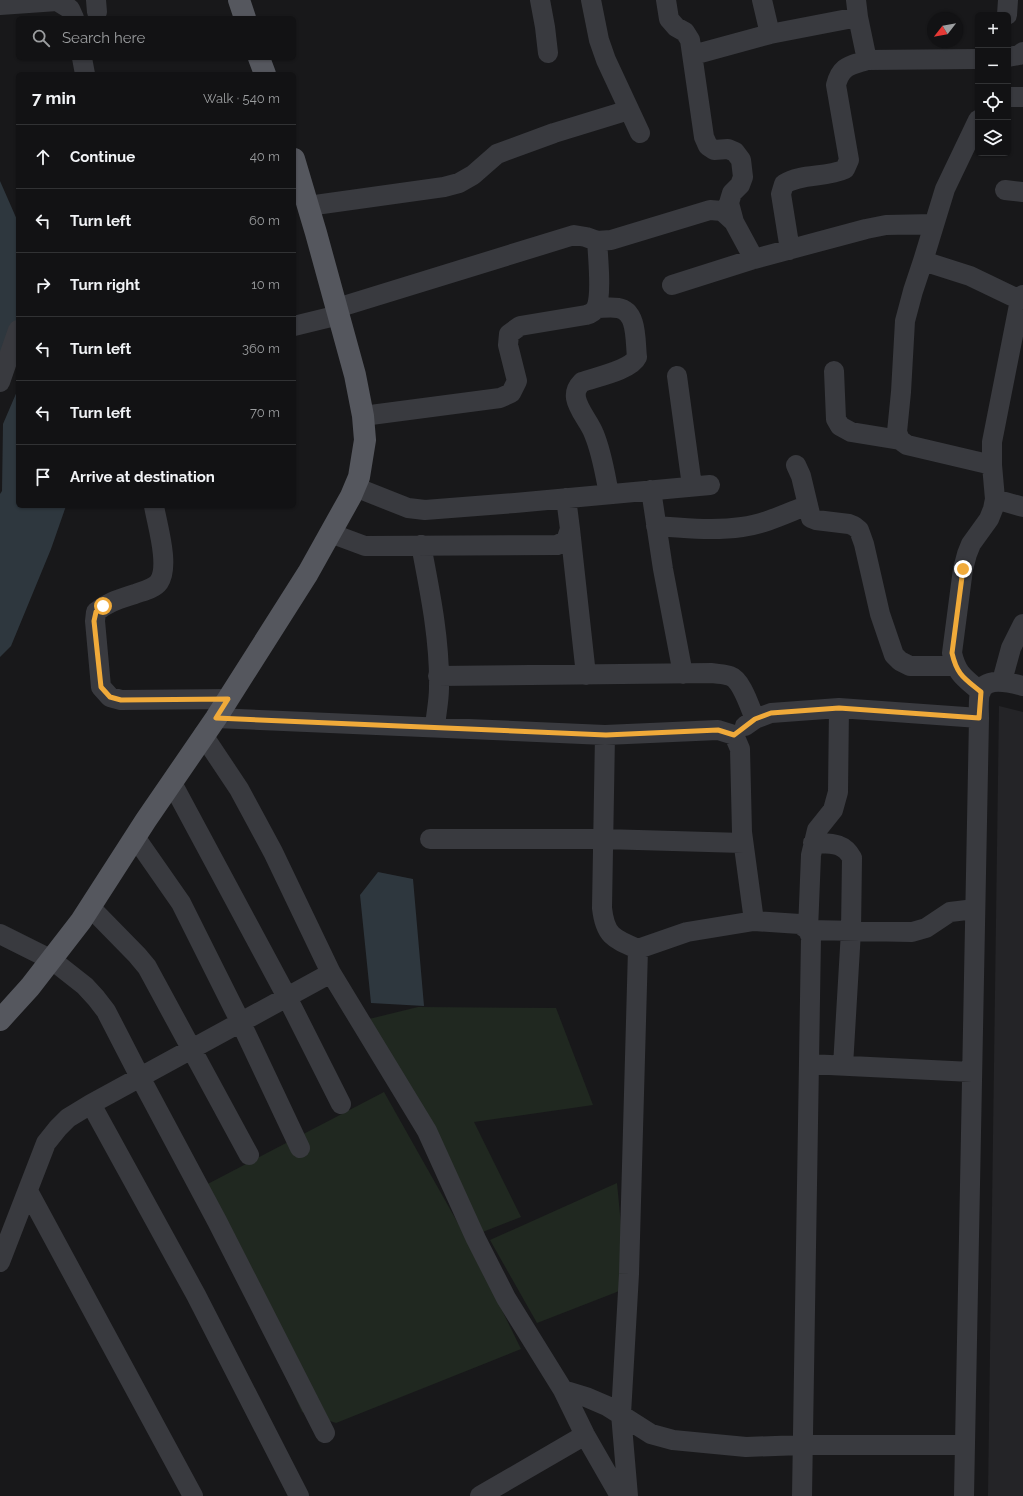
<!DOCTYPE html>
<meta charset="utf-8">
<style>
:root{--surface:#121214;--page:#1f2022;--text:#f1f3f6;--muted:#9c9ea0;--line:#313234}
body{margin:0;font-family:Raleway,sans-serif;background:var(--page);color:var(--text)}
.controls{position:absolute;right:12px;top:12px;display:grid;overflow:hidden;border-radius:6px;box-shadow:0 1px 3px #0004}
.controls button{width:36px;height:36px;display:grid;place-items:center;padding:0;border:0;border-bottom:1px solid var(--line);background:var(--surface);color:var(--text);font:20px sans-serif}
.compass{position:absolute;left:927px;top:12px;width:36px;height:36px;border-radius:50%;background:var(--surface);box-shadow:0 1px 3px #0004;rotate:239deg}
.stop{position:absolute;width:12px;height:12px;margin:-9px;border:3px solid #f0aa3a;border-radius:50%;background:#fff}
.stop.end{background:#f0aa3a;border-color:#fff;box-shadow:0 1px 4px #0008}
.list{margin:0;padding:0;list-style:none}
h2{display:flex;justify-content:space-between;align-items:center;height:52px;margin:0;padding:0 16px;font-size:17px}
h2 small{font-size:13px;font-weight:400;color:var(--muted)}
.list li{display:grid;grid-template-columns:26px 1fr auto;gap:12px;align-items:center;box-sizing:border-box;height:64px;padding:0 16px;border-top:1px solid var(--line)}
.list b{display:block;font-size:15px;white-space:nowrap}
.list em{font-size:13px;font-style:normal;color:var(--muted)}
.icon{flex:none;width:22px;height:22px;fill:none;stroke:currentColor;stroke-width:2;stroke-linecap:round;stroke-linejoin:round}
.map{position:relative;flex:none;width:1023px;height:1496px;overflow:hidden}
.search{position:absolute;background:var(--surface);box-shadow:0 1px 3px #0004;left:16px;top:16px;width:280px;height:44px;display:flex;align-items:center;gap:10px;box-sizing:border-box;padding:0 14px;border-radius:6px;color:var(--muted);font-size:15px}
.panel{position:absolute;background:var(--surface);box-shadow:0 1px 3px #0004;left:16px;top:72px;width:280px;height:436px;border-radius:6px}
.map>svg:first-child{display:block}
.built{fill:#242427}
.green{fill:#202820}
.water{fill:#2e373e}
.lines{fill:none;stroke-linecap:round;stroke-linejoin:round}
.minor{stroke:#393a3f;stroke-width:20}
.major{stroke:#55575e;stroke-width:22}
.route{stroke:#f0aa3a;stroke-width:5}
</style>
<div class="map">
<svg width="1023" height="1496" viewBox="0 0 1023 1496">
<rect width="100%" height="100%" fill="#18181a"/>
<path class="built" d="M 999,706 L 1023,712 L 1023,1496 L 988,1496 Z"/>
<path class="green" d="M 418,1007 L 556,1008 L 593,1105 L 474,1122 L 521,1217 L 480,1233 L 369,1019 Z
M 384,1092 L 468,1241 L 521,1349 L 336,1423 L 302,1412 L 200,1188 Z
M 617,1183 L 627,1288 L 537,1323 L 490,1240 Z"/>
<path class="water" d="M 0,181 L 18,222 L 18,279 L 16,304 L 18,319 L 0,356 Z
M 18,389 L 18,506 L 66,506 L 51,549 L 11,646 L 0,657 L 0,494 L 2,491 L 3,424 Z
M 378,872 L 413,879 L 424,1006 L 371,1003 L 360,895 Z"/>
<g class="lines">
<path class="minor" d="M 96,0 L 97,12
M 540,0 L 545,27 L 548,53
M 591,0 L 599,40 L 606,60 L 640,133
M 666,0 L 669,19 L 676,27 L 685,32 L 690,40 L 704,137 L 708,146 L 714,150 L 728,149 L 735,152 L 741,160 L 743,177 L 740,185 L 732,193 L 729,203 L 734,222
M 762,0 L 770,34
M 856,0 L 858,17 L 867,60
M 0,5 L 57,1 L 70,9 L 74,18
M 1007,15 L 1008,0
M 693,55 L 770,34 L 858,17
M 1008,57 L 1019,55 L 1023,52
M 82,58 L 85,74
M 1008,97 L 1023,97
M 978,120 L 945,189 L 923,261 L 913,291 L 905,321 L 901,392 L 897,432 L 900,440 L 907,445 L 992,465
M 1005,190 L 1023,192
M 308,206 L 444,187 L 459,183 L 473,175 L 497,154 L 554,133 L 629,110
M 790,250 L 781,194 L 784,184 C 802,173 826,178 845,169 L 849,160 L 836,85 C 841,66 849,66 867,60 L 978,59
M 923,261 L 970,276 L 1020,300
M 672,285 L 754,259 L 866,229 L 886,225 L 934,224
M 337,308 L 574,235 L 586,237 L 597,241 L 611,240 L 710,210 L 722,211 L 734,222 L 754,259
M 596,308 C 603,308 611,307 618,308 C 638,311 635,342 637,357 C 631,370 596,377 582,382 C 577,387 575,391 576,398 C 578,410 590,423 594,434 C 602,453 605,474 609,494
M 294,326 L 339,315
M 834,371 L 836,419 L 840,426 L 851,432 L 900,440
M 677,376 L 692,486
M 0,382 L 18,330
M 363,416 L 500,398 L 511,393 L 517,381 L 508,345 L 509,334 L 520,326 L 586,315 C 590,314 594,312 596,308 C 602,296 598,256 597,241
M 796,465 L 801,476 L 811,518 L 816,520 L 849,524 L 854,526 L 859,530 L 864,544 L 880,614 L 894,655 L 900,661 L 910,666 L 955,666
M 355,487 L 408,508 L 425,510 L 515,503 L 710,485
M 651,490 L 663,569 L 683,674
M 995,499 L 1023,507
M 154,506 C 157,524 170,566 159,582 C 154,589 143,591 135,594 C 120,599 108,602 96,612 L 95,621 L 101,687 L 110,697 L 121,700 L 228,699
M 656,526 C 684,528 714,531 742,527 C 765,524 787,513 808,505
M 570,529 L 586,675
M 330,533 L 365,546 L 557,545 L 566,541 L 570,529 L 566,498
M 421,545 C 430,592 440,640 439,688 C 439,701 436,714 435,727
M 438,676 L 712,673 C 717,674 725,674 730,676 C 742,680 750,708 755,719
M 1002,681 L 1011,648 L 1023,624
M 981,692 C 965,678 957,675 952,653 L 963,569 L 967,554 L 971,544 L 989,519 L 993,509 L 995,499 L 992,465 L 992,442 L 1020,300 L 1023,295
M 839,708 L 838,792 L 833,810 L 817,830 L 811,855 L 808,930 L 912,932 L 926,928 L 950,912 L 975,909
M 216,718 L 605,735 L 718,730 L 734,735 L 740,749 L 742,832 L 754,921
M 745,726 L 755,719 L 771,713 L 839,708 L 979,718
M 203,735 L 239,789 L 273,852 L 331,973 L 427,1131 L 476,1239 L 506,1298 L 563,1390 L 585,1435 L 620,1496
M 605,735 L 602,908 C 605,936 614,939 638,949
M 172,783 L 287,997 L 341,1104
M 135,837 L 181,903 L 241,1023 L 300,1148
M 430,839 L 603,839 L 743,843
M 813,843 C 829,844 843,841 852,858 L 851,931 L 843,1066
M 90,907 L 137,955 L 147,967 L 249,1155
M 0,934 L 52,960 L 85,986 L 96,998 L 106,1011 L 140,1077 L 217,1221 L 325,1433
M 809,1064 L 972,1072
M 91,1104 L 196,1295 L 299,1496
M 28,1191 L 193,1496
M 0,1262 L 46,1143 L 58,1128 L 68,1118 L 91,1104 L 331,973
M 563,1390 L 586,1397 L 607,1406 L 651,1434 L 673,1440 L 746,1447 L 802,1445 L 965,1445
M 480,1496 L 585,1435
M 628,1496 L 621,1414 L 629,1274 L 638,949 L 687,932 L 754,921 L 800,924 L 808,930 L 811,937 L 802,1496
M 964,1496 L 979,718 C 979,710 978,701 980,693 C 985,675 1011,683 1023,686"/>
<path class="major" d="M 239,0 L 245,18
M 259,58 L 265,74
M 0,1020 L 30,987 L 81,921 L 146,820 L 216,718 L 308,573 L 351,496 L 359,477 L 365,440 L 363,416 L 355,375 L 316,233 L 294,159"/>
</g>
<g class="lines">
<path class="route" d="M 103,606 L 96,612 L 94,621 L 101,687 L 110,697 L 121,700 L 228,699 L 216,718 L 606,735 L 718,730 L 734,735 L 755,719 L 771,713 L 839,708 L 979,718 L 981,692 C 964,678 957,675 952,653 L 963,569"/>
</g>
</svg>
<div class="controls">
<button>+</button>
<button>−</button>
<button><svg class="icon" aria-label="locate" viewBox="0 0 24 24"><circle cx="12" cy="12" r="6"/><path d="M12 2v4M12 18v4M2 12h4M18 12h4"/></svg></button>
<button><svg class="icon" aria-label="layers" viewBox="0 0 24 24"><path d="M12 4l9 5-9 5-9-5zM3 14l9 5 9-5"/></svg></button>
</div>
<svg class="compass" viewBox="-18 -18 36 36"><path d="M0-13l5 13h-10z" fill="#e53935"/><path d="M0 13l5-13h-10z" fill="#9c9ea0"/></svg>
<div class="stop" style="left:103px;top:606px"></div>
<div class="stop end" style="left:963px;top:569px"></div>
<div class="search"><svg class="icon" aria-label="search" viewBox="0 0 24 24"><circle cx="10" cy="10" r="6"/><path d="M15 15l6 6"/></svg>Search here</div>
<section class="panel">
<h2>7 min<small>Walk · 540 m</small></h2>
<ul class="list">
<li><svg class="icon" aria-label="ahead" viewBox="0 0 24 24"><path d="M12 20V5M6 11l6-6 6 6"/></svg><div><b>Continue</b></div><em>40 m</em></li>
<li><svg class="icon" aria-label="left" viewBox="0 0 24 24"><path d="M17 20v-9H6M10 6l-5 5 5 5"/></svg><div><b>Turn left</b></div><em>60 m</em></li>
<li><svg class="icon" aria-label="right" viewBox="0 0 24 24"><path d="M7 20v-9h11M14 6l5 5-5 5"/></svg><div><b>Turn right</b></div><em>10 m</em></li>
<li><svg class="icon" aria-label="left" viewBox="0 0 24 24"><path d="M17 20v-9H6M10 6l-5 5 5 5"/></svg><div><b>Turn left</b></div><em>360 m</em></li>
<li><svg class="icon" aria-label="left" viewBox="0 0 24 24"><path d="M17 20v-9H6M10 6l-5 5 5 5"/></svg><div><b>Turn left</b></div><em>70 m</em></li>
<li><svg class="icon" aria-label="arrive" viewBox="0 0 24 24"><path d="M6 21V4h12l-3 4 3 4H6"/></svg><div><b>Arrive at destination</b></div></li>
</ul>
</section>
</div>
